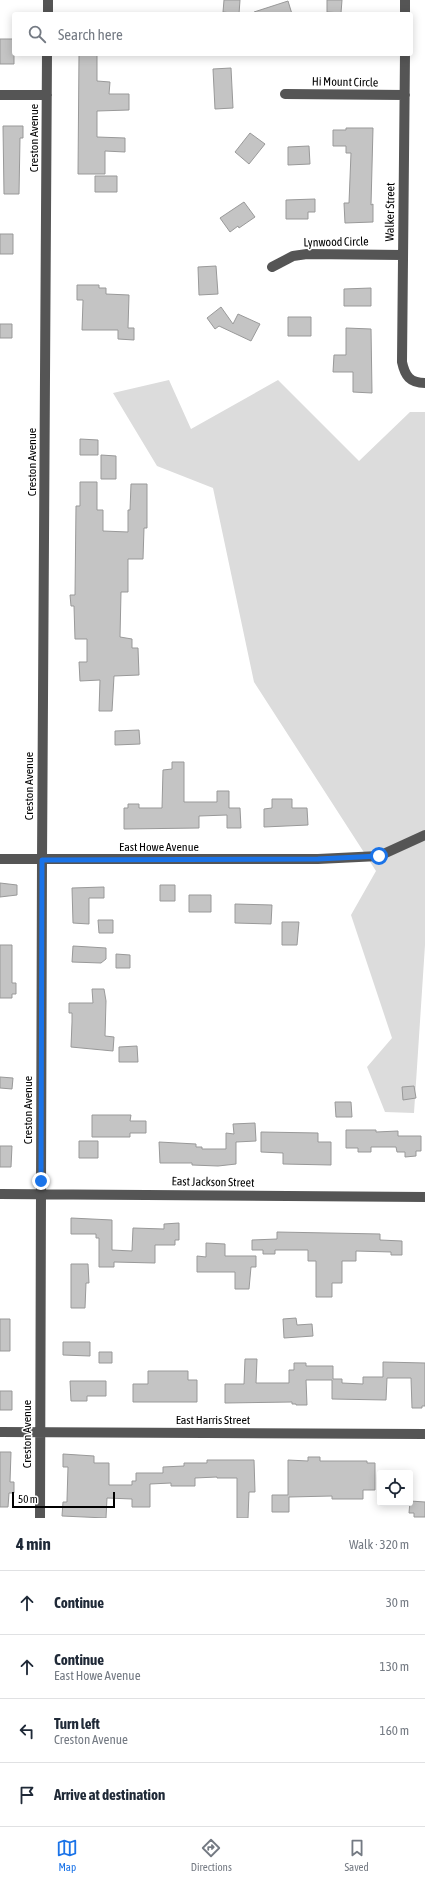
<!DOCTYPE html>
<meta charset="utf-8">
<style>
:root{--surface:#fff;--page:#f2f2f3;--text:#1f2937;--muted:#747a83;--line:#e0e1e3;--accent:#1a73e8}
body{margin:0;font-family:"Asap Condensed",sans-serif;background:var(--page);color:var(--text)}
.controls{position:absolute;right:12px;bottom:12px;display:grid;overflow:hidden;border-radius:4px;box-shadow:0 2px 10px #0003}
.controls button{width:36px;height:36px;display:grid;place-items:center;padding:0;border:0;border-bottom:1px solid var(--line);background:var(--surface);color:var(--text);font:20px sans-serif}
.scale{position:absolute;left:12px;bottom:10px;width:103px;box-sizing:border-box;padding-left:4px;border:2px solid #000;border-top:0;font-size:11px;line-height:14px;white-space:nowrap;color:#000;-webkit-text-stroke:3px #fff;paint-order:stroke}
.stop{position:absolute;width:12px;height:12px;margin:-9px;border:3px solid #1a73e8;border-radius:50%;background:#fff}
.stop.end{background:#1a73e8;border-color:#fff;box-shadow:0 1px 4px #0008}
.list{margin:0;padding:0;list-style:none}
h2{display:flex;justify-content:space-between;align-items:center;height:52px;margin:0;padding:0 16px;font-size:17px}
h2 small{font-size:13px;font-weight:400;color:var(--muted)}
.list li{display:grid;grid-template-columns:26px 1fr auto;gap:12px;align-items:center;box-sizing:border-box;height:64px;padding:0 16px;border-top:1px solid var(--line)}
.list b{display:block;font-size:15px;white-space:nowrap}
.list p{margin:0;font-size:13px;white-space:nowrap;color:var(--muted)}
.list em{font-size:13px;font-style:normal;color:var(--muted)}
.icon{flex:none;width:22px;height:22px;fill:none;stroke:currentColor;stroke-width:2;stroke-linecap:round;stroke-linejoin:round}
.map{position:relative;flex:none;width:425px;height:1518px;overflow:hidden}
.search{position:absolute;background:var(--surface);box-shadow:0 2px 10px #0003;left:12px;right:12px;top:12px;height:44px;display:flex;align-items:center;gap:10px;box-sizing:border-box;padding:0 14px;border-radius:4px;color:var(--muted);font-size:15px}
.sheet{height:308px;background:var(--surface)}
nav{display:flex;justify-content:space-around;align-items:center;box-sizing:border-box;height:56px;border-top:1px solid var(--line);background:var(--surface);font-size:11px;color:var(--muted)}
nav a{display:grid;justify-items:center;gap:2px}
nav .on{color:var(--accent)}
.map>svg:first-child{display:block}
.green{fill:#dcdcdc}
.building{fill:#c4c4c4;stroke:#999}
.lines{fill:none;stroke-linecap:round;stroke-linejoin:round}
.minor{stroke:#555;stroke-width:10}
.route{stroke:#1a73e8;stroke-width:5}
.labels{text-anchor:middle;stroke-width:3;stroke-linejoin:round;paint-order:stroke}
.street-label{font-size:12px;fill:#000;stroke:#fff}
</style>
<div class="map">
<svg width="425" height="1518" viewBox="0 0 425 1518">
<rect width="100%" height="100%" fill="#fff"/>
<path class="green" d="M 169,380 L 191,429 L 278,380 L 359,461 L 410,412 L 425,412 L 425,945 L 414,1113 L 385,1112 L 367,1067 L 392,1038 L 351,915 L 376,871 L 254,682 L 213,488 L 157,466 L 113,393 Z"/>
<path class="building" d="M 224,0 L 240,0 L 239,14 L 223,12 Z
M 327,0 L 342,0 L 341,13 L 327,12 Z
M 288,1 L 292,14 L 254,14 L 254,12 Z
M 0,39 L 14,39 L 14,64 L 0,64 Z
M 79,54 L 97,54 L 97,81 L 110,82 L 109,94 L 129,94 L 129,110 L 97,111 L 97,137 L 125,138 L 125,152 L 105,151 L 105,174 L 78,174 Z
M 231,68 L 233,108 L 215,109 L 213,69 Z
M 3,126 L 23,126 L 23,138 L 20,138 L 19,194 L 4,194 Z
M 346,128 L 373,128 L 371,205 L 373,204 L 373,222 L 345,223 L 344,203 L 349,203 L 351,153 L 346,153 L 346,146 L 333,146 L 333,130 L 346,130 Z
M 250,133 L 265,144 L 249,164 L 235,152 Z
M 309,146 L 310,164 L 288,165 L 288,147 Z
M 95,176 L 117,176 L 117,192 L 95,192 Z
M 315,199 L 315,212 L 308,212 L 308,219 L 286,219 L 286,200 Z
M 244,202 L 255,217 L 239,228 L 238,226 L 230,232 L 220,218 Z
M 0,234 L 13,234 L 13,254 L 0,254 Z
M 216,266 L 218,294 L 199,295 L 198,267 Z
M 77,285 L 99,285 L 99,288 L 106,288 L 106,294 L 129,295 L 128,328 L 134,328 L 134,340 L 118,339 L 118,330 L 82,330 L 83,301 L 83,300 L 77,300 Z
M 371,288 L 371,306 L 344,306 L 344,289 Z
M 221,307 L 233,324 L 238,314 L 260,324 L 251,341 L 219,326 L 215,329 L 207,318 Z
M 288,317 L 311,317 L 311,336 L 288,336 Z
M 0,324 L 12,324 L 12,338 L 0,338 Z
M 346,328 L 371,329 L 372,393 L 353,392 L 353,372 L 333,372 L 334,355 L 346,355 Z
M 80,439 L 98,440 L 98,455 L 80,455 Z
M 101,455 L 116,456 L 116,479 L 101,479 Z
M 80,482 L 97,482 L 97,510 L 103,510 L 103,531 L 128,532 L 128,510 L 130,510 L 131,484 L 147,484 L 147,528 L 144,528 L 143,559 L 128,559 L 128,592 L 121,592 L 120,637 L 132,639 L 132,648 L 138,648 L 139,675 L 114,676 L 112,711 L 99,711 L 100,680 L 80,681 L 79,662 L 87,662 L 87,639 L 75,639 L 74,606 L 71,606 L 70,595 L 75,595 L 76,506 L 80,506 Z
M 139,730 L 140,744 L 115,745 L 115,731 Z
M 172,762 L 184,762 L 184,802 L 217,802 L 217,791 L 229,791 L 229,808 L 240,808 L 241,828 L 227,828 L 227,815 L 199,816 L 199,828 L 124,829 L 124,808 L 128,808 L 128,804 L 139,804 L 139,808 L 162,808 L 163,770 L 172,769 Z
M 272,799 L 292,799 L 292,808 L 307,808 L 308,825 L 264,827 L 264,809 L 272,808 Z
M 0,883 L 17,885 L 17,895 L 0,897 Z
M 160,885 L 175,885 L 175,901 L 160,901 Z
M 104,887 L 104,898 L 89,898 L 89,924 L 73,923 L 72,888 Z
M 189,895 L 211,895 L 211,912 L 189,912 Z
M 235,904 L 272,905 L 271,924 L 235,923 Z
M 98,920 L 113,920 L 113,933 L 99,933 Z
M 282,922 L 299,922 L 297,945 L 282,945 Z
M 0,945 L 12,945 L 12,983 L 16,983 L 16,994 L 12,994 L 12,998 L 0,998 Z
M 73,946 L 106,948 L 106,959 L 101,963 L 72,962 Z
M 116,954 L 130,955 L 130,968 L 116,968 Z
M 92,989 L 104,989 L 106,1001 L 105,1036 L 114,1037 L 113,1051 L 71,1047 L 72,1022 L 72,1013 L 69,1013 L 69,1003 L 93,1003 Z
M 137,1046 L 138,1062 L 119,1062 L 119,1047 Z
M 0,1077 L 13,1078 L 12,1089 L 0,1088 Z
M 414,1086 L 416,1098 L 403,1100 L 402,1087 Z
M 335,1102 L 351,1102 L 352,1117 L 336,1117 Z
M 92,1115 L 131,1115 L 130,1121 L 146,1121 L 146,1133 L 130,1133 L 130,1137 L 92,1137 Z
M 255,1123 L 256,1141 L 236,1142 L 236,1164 L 218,1166 L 192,1165 L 192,1163 L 160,1163 L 159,1142 L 196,1144 L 196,1147 L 202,1147 L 202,1149 L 226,1149 L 226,1133 L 234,1134 L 233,1124 Z
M 346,1130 L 376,1130 L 376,1132 L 398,1131 L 398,1136 L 421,1136 L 421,1151 L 416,1151 L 416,1156 L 405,1157 L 405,1152 L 397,1152 L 396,1147 L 371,1147 L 371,1152 L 358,1152 L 358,1148 L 346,1148 Z
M 261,1132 L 318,1133 L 318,1142 L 331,1142 L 331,1165 L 283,1164 L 283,1153 L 261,1152 Z
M 79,1141 L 98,1141 L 98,1158 L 79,1158 Z
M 0,1146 L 12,1146 L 11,1167 L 0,1167 Z
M 71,1218 L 112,1220 L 112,1250 L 132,1251 L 133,1228 L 164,1229 L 164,1224 L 179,1223 L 179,1240 L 175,1240 L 175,1245 L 155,1245 L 155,1263 L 114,1262 L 114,1267 L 99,1267 L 99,1238 L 96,1238 L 96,1234 L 71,1234 Z
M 277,1232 L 380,1234 L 380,1240 L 402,1241 L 402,1255 L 391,1255 L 391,1252 L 356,1251 L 356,1261 L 342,1261 L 342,1283 L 332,1283 L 332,1297 L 316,1297 L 316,1261 L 308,1261 L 308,1250 L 275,1250 L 275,1254 L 263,1254 L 263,1250 L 252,1250 L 252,1240 L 277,1239 Z
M 206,1243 L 225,1244 L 225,1256 L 256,1256 L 256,1267 L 251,1267 L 249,1289 L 235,1289 L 235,1272 L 197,1272 L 197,1256 L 206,1257 Z
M 71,1264 L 88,1264 L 89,1283 L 86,1283 L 85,1308 L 71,1308 Z
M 296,1318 L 297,1325 L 312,1324 L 313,1336 L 284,1338 L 283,1319 Z
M 0,1319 L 10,1319 L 10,1351 L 0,1351 Z
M 63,1342 L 90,1342 L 90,1356 L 63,1355 Z
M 99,1352 L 112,1352 L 112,1363 L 99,1363 Z
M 245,1359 L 257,1359 L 256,1383 L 289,1383 L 289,1370 L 294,1370 L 294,1363 L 306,1363 L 306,1366 L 333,1366 L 333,1379 L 342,1379 L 342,1383 L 363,1384 L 363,1377 L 383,1377 L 383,1362 L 425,1363 L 425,1406 L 422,1406 L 422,1408 L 412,1408 L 411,1378 L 387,1378 L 386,1400 L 332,1399 L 332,1380 L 306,1380 L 307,1405 L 296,1405 L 296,1404 L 292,1404 L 292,1402 L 225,1403 L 225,1384 L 244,1384 Z
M 148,1371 L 188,1371 L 188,1380 L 197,1380 L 197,1402 L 133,1402 L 133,1384 L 148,1384 Z
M 70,1381 L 106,1381 L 106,1396 L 87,1396 L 87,1401 L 71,1401 Z
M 0,1391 L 12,1391 L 12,1410 L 0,1410 Z
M 0,1452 L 11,1452 L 10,1482 L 14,1482 L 14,1493 L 9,1493 L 8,1507 L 0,1507 Z
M 63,1454 L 94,1456 L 94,1463 L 109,1463 L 109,1485 L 132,1485 L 132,1481 L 136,1481 L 136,1473 L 163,1473 L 163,1467 L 184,1466 L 184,1463 L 207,1463 L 207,1460 L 254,1460 L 255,1492 L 249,1492 L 248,1518 L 237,1518 L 237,1478 L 217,1478 L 217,1477 L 195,1478 L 195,1486 L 171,1486 L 171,1483 L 150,1484 L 150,1507 L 132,1507 L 132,1499 L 107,1498 L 106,1518 L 62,1516 L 63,1502 L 67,1502 L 67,1500 L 68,1467 L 63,1467 Z
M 308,1457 L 320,1457 L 320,1461 L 367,1461 L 367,1463 L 375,1463 L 375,1490 L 363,1490 L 363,1499 L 332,1499 L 332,1496 L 289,1497 L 289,1512 L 272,1512 L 272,1495 L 288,1495 L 288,1460 L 308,1461 Z
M 410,1501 L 425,1502 L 425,1517 L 414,1517 L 414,1513 L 409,1513 Z"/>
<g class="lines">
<path class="minor" d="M 48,14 L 48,0
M 405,14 L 405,0
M 405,54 L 402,362 C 405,376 410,383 425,383
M 285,94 L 405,95
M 0,95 L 47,95
M 272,267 L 293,256 L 307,254 L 403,255
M 0,859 L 318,859 L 379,856 L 425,835
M 0,1194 L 425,1197
M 0,1432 L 425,1434
M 40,1518 L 42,860 L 47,54"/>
</g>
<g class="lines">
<path class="route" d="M 41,1181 L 42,860 L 318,859 L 379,856"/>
</g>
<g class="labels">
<g class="street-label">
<text transform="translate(345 82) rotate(1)" y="4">Hi Mount Circle</text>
<text transform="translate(34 138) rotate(-90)" y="4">Creston Avenue</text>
<text transform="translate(390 212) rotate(-89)" y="4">Walker Street</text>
<text transform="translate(336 242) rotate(-1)" y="4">Lynwood Circle</text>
<text transform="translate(32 462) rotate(-90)" y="4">Creston Avenue</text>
<text transform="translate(29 786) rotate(-90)" y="4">Creston Avenue</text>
<text x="159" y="851">East Howe Avenue</text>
<text transform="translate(28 1110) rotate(-90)" y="4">Creston Avenue</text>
<text transform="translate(213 1182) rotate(1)" y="4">East Jackson Street</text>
<text x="213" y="1424">East Harris Street</text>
<text transform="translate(27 1434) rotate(-90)" y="4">Creston Avenue</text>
</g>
</g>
</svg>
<div class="controls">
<button><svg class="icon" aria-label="locate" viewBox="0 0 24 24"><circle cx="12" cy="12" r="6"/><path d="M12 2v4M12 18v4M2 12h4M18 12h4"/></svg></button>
</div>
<div class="scale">50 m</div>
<div class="stop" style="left:379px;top:856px"></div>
<div class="stop end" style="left:41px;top:1181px"></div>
<div class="search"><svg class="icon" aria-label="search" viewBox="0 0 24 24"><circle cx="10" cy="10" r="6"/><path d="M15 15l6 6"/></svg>Search here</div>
</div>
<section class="sheet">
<h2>4 min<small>Walk · 320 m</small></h2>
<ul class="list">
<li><svg class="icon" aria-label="ahead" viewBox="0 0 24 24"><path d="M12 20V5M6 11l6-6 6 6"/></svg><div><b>Continue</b></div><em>30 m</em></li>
<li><svg class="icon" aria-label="ahead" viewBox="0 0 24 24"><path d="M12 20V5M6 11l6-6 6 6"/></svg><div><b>Continue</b><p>East Howe Avenue</p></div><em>130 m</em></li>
<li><svg class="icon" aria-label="left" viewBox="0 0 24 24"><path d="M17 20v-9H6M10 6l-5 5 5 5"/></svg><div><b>Turn left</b><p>Creston Avenue</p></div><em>160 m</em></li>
<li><svg class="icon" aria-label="arrive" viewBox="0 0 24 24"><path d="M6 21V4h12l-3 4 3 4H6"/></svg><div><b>Arrive at destination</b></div></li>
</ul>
</section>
<nav>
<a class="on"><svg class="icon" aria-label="map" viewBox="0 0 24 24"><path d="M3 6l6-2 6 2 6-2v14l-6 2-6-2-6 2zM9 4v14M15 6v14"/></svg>Map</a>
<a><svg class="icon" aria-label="directions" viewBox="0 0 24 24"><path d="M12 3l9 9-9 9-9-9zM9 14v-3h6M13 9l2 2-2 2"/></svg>Directions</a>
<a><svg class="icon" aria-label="saved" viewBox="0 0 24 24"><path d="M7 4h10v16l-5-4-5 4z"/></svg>Saved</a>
</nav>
